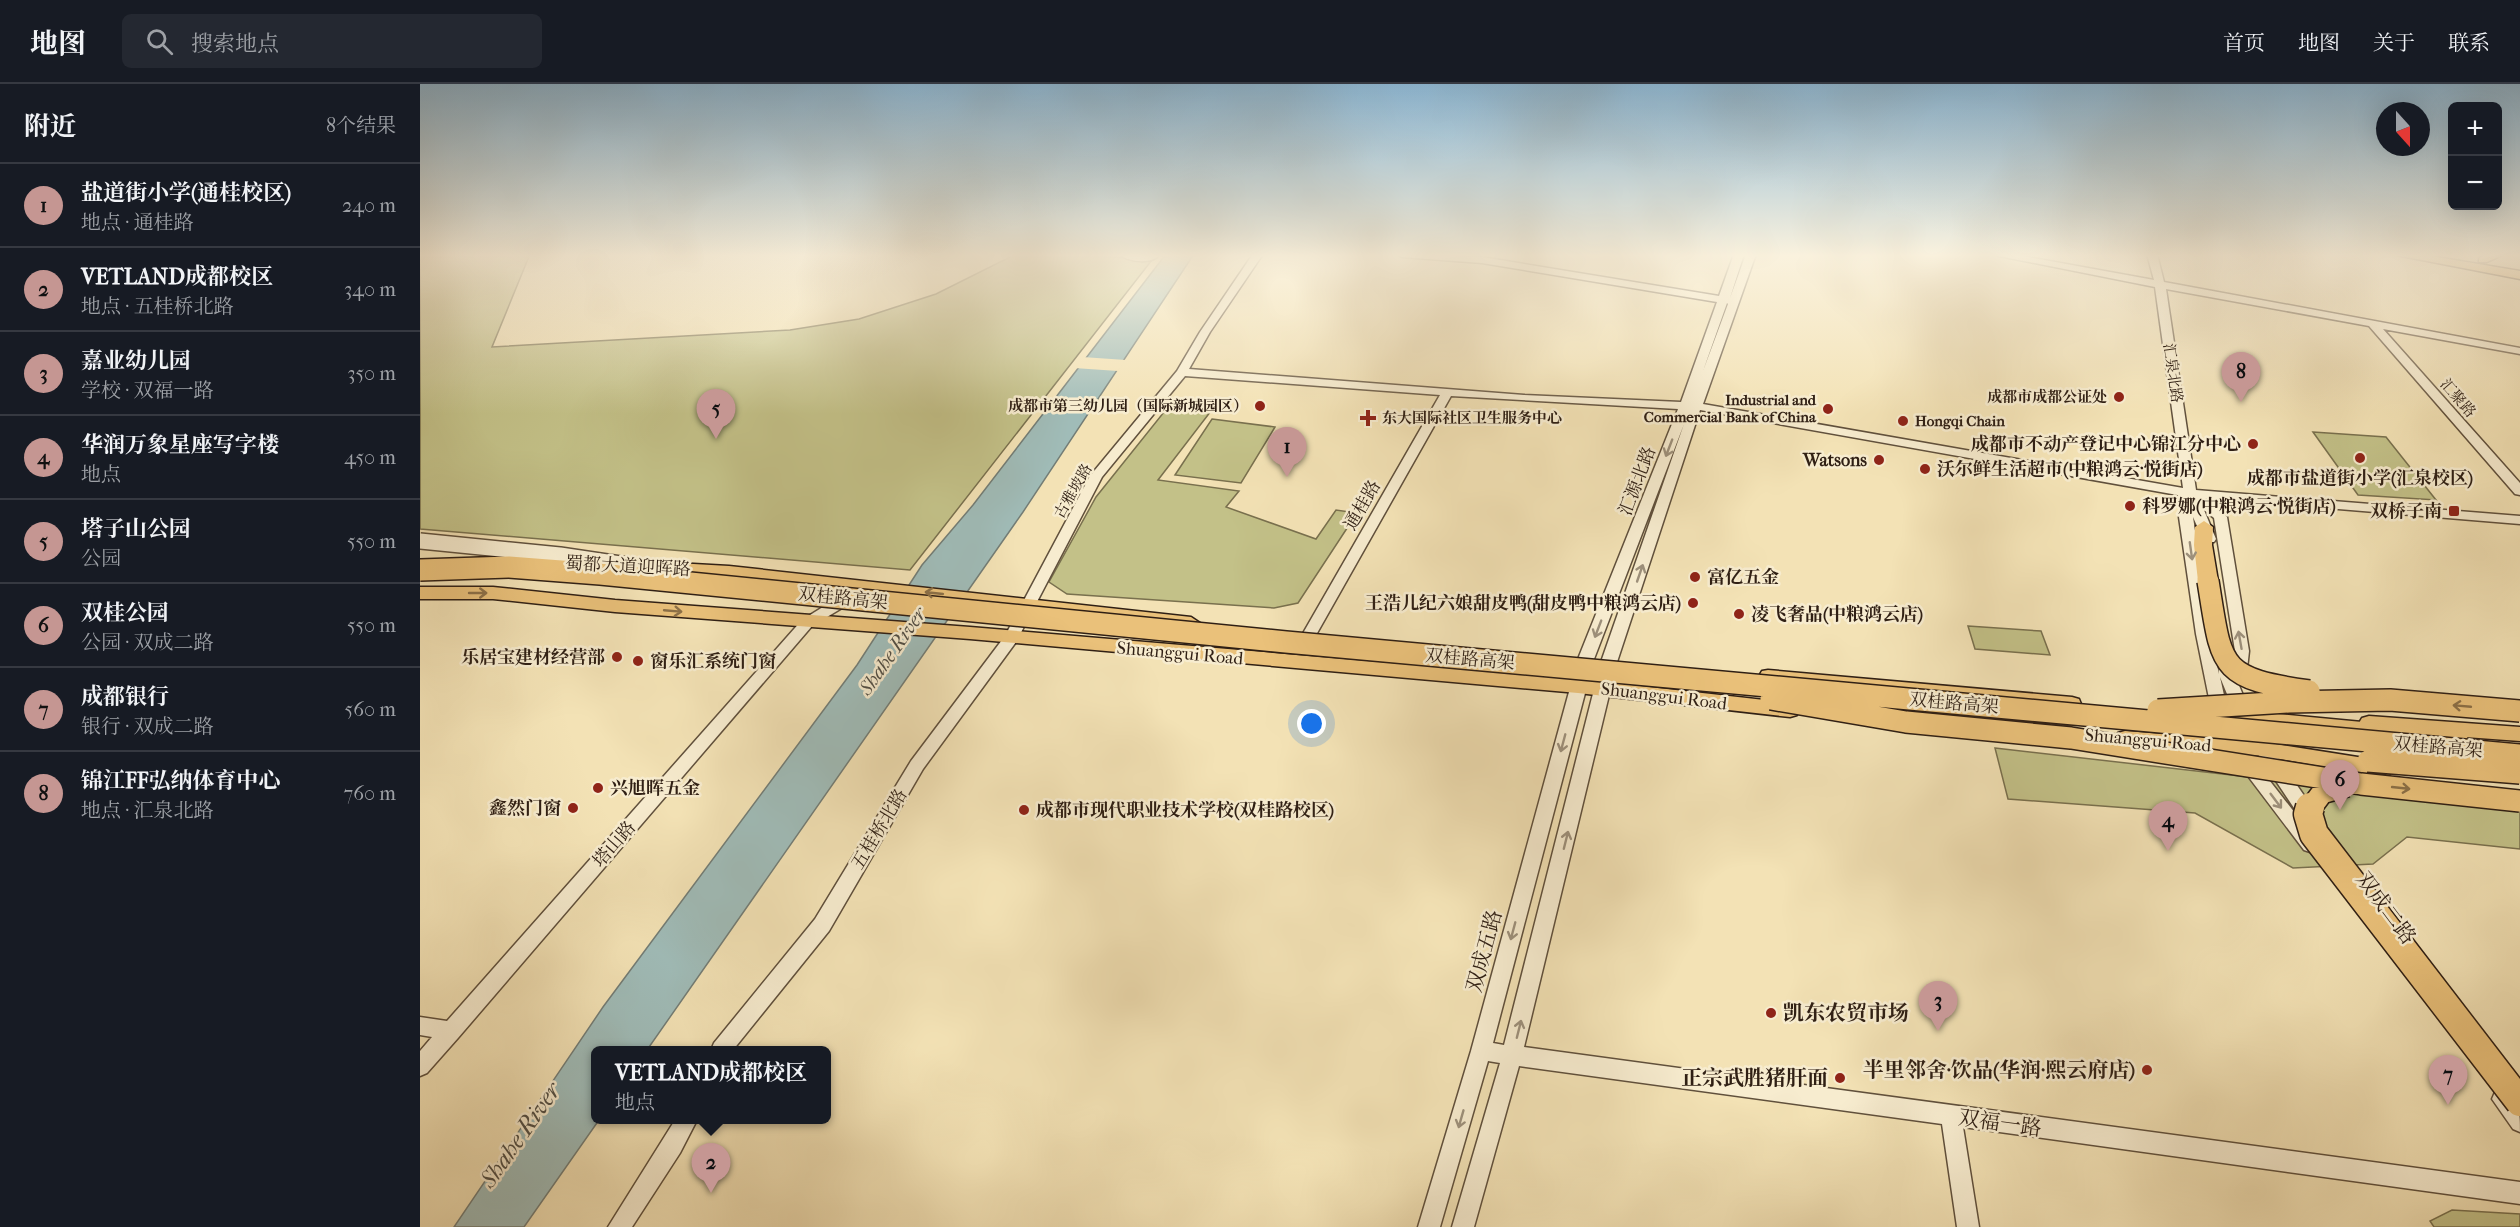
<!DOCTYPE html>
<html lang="zh">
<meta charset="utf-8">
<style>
:root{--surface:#171b24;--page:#242831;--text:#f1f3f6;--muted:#9ea1a6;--line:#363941;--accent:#c59692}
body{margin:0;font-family:"IM FELL French Canon","Noto Serif SC",serif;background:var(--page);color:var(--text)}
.controls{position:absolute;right:18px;top:18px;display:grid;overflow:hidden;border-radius:9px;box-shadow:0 6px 24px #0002}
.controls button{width:54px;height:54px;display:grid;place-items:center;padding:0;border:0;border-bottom:2px solid var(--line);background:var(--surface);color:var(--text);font:30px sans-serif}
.compass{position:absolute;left:1956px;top:18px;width:54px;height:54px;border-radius:50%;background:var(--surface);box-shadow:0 6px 24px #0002;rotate:159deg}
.you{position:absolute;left:892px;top:640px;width:21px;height:21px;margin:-15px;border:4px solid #fff;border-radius:50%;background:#1a73e8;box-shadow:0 0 0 9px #1a73e833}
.badge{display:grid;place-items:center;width:39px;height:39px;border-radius:50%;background:var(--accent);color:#111;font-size:20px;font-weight:700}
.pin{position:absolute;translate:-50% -50px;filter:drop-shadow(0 2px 3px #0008)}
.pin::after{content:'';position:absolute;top:32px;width:21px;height:18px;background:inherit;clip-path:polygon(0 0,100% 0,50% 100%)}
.popup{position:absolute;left:171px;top:962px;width:240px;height:78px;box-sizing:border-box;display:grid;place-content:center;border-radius:9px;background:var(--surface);filter:drop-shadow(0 2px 4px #0005);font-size:20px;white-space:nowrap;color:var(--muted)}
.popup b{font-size:22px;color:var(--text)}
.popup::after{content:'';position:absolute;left:50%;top:100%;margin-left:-12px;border:12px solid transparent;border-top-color:var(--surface)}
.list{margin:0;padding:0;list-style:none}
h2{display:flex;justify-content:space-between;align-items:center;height:78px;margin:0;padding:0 24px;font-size:26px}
h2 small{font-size:20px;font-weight:400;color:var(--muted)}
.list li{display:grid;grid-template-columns:39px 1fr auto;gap:18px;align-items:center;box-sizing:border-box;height:84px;padding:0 24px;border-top:2px solid var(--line)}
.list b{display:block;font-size:22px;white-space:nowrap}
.list p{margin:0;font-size:20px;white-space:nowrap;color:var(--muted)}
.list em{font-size:20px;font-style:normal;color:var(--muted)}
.icon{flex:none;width:33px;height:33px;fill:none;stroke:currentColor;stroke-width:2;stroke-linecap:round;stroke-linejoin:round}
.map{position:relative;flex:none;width:2100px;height:1143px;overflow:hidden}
header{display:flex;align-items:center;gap:36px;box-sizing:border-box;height:84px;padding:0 30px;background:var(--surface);border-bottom:2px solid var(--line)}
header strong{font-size:28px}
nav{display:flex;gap:33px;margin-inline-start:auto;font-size:21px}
.search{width:420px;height:54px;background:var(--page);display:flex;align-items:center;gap:15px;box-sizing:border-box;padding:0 21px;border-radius:9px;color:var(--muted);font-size:22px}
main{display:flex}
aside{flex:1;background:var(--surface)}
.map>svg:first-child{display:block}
.green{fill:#c3c188;stroke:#79704e;stroke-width:1.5}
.water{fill:#a0bcb8;stroke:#737d76;stroke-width:1.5}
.pier{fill:#f3e2b5}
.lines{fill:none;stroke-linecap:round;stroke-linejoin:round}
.minor-casing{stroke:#60503c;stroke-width:3}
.major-casing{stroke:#2f1f14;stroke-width:3}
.highway-casing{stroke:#2f1f14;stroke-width:3}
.minor{fill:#f7eccf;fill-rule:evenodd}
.major{fill:#eac17a;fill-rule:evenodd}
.highway{fill:#eac17a;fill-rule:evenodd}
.minor-bridge-casing{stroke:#60503c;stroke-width:18;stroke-linecap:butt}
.highway-bridge-far1-casing{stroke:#2f1f14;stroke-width:24;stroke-linecap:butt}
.highway-bridge-casing{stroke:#2f1f14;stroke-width:31;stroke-linecap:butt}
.minor-bridge{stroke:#f7eccf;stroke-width:15}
.highway-bridge-far1{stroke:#eac17a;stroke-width:21}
.highway-bridge{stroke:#eac17a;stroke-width:28}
.oneway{stroke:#9d907b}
.oneway2{stroke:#8c7047}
.poi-dot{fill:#8f2418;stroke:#f7eccf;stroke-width:2}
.labels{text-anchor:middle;stroke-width:5;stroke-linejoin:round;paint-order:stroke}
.far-street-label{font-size:15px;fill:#2f1f14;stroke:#f7eccf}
.far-poi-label{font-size:15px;font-weight:bold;fill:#2f1f14;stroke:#f7eccf;text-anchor:end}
.poi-label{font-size:18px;font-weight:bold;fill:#2f1f14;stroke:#f7eccf;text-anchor:start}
.street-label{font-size:18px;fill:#2f1f14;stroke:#f7eccf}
.water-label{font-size:20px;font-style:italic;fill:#514e45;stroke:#f7eccf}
.near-street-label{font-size:21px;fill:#2f1f14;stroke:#f7eccf}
.near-poi-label{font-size:21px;font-weight:bold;fill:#2f1f14;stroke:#f7eccf;text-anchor:end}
.near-water-label{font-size:24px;font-style:italic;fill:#514e45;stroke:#f7eccf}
</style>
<header>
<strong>地图</strong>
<div class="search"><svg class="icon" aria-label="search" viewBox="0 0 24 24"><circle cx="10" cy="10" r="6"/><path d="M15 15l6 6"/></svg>搜索地点</div>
<nav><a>首页</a><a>地图</a><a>关于</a><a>联系</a></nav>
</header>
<main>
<aside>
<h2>附近<small>8个结果</small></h2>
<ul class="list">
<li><span class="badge">1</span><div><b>盐道街小学(通桂校区)</b><p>地点 · 通桂路</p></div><em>240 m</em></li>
<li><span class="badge">2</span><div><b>VETLAND成都校区</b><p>地点 · 五桂桥北路</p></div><em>340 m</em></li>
<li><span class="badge">3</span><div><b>嘉业幼儿园</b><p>学校 · 双福一路</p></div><em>350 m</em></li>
<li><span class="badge">4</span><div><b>华润万象星座写字楼</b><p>地点</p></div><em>450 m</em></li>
<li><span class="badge">5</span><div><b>塔子山公园</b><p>公园</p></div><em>550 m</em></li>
<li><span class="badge">6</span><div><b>双桂公园</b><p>公园 · 双成二路</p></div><em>550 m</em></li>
<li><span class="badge">7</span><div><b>成都银行</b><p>银行 · 双成二路</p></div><em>560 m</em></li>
<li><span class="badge">8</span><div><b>锦江FF弘纳体育中心</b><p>地点 · 汇泉北路</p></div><em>760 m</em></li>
</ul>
</aside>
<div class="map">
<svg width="2100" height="1143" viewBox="0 0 2100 1143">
<rect width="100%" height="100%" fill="#f3e2b5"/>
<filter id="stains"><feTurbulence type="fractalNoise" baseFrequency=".00333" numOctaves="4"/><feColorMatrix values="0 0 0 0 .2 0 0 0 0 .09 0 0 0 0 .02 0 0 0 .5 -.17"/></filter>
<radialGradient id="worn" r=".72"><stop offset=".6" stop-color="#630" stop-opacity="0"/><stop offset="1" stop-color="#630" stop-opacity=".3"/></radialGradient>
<path class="green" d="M 0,170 L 110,170 L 72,263 L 370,246 L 439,235 L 516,210 L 596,170 L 654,170 L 732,176 L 490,486 L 0,445 Z
M 752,318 L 791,327 L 738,396 L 819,407 L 806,423 L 896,455 L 916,426 L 937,429 L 878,519 L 854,524 L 647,510 L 629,498 L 676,413 Z
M 792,335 L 855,343 L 821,399 L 755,391 Z
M 1893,348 L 1966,353 L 2016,416 L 1938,411 Z
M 1548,542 L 1621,547 L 1630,571 L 1555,565 Z
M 1575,664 L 2100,724 L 2100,765 L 1987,753 L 1953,780 L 1873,784 L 1775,729 L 1588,715 Z
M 2032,1126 L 2100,1130 L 2100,1143 L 2014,1143 L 2010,1137 Z"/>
<path class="water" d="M 746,170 L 774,170 L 603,428 L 227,966 L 176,966 L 176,1036 L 179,1036 L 104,1143 L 34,1143 L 183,923 L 437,581 L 502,481 L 553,421 Z"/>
<path class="pier" d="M 662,273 L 706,276 L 698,287 L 654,284 Z"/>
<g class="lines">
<g class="minor-casing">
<path id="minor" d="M 699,170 L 740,170 C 732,181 708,178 699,170 Z
M 833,170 L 843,170 L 790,248 L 769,285 L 1104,311 L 1261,318 L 1297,218 L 1062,179 L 982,173 L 977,170 L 1062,173 L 1299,212 L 1314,170 L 1324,170 L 1310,214 L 1326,170 L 1336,170 L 1283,320 L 1763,404 L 1735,203 L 1569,170 L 1591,170 L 1734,196 L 1727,170 L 1737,170 L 1744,198 L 2100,264 L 2100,270 L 1963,245 L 2100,399 L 2100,411 L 2095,410 L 1949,242 L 1746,205 L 1776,406 L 2100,432 L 2100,440 L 1785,414 L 1807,433 L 1829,567 L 1826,594 L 1823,598 L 1818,599 L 1830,628 L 1828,632 L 1816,632 L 1800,593 L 1809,634 L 1821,660 L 1896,756 L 1899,761 L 1896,766 L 1890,768 L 1884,766 L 1809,667 L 1793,634 L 1776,550 L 1759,433 L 1763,412 L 1280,326 L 1197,578 L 1104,963 L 2100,1098 L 2100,1120 L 1543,1043 L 1559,1143 L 1537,1143 L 1522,1040 L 1099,982 L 1054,1143 L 1032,1143 L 1080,979 L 1068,977 L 1020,1143 L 998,1143 L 1051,967 L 1158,575 L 1258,325 L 1031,312 L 896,551 L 889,556 L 882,551 L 1020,311 L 765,292 L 682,393 L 596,558 L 503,685 L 409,847 L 313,966 L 291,966 L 294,959 L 395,835 L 491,677 L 585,552 L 670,392 L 757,287 L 780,248 ZM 1307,219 L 1308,220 L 1283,287 ZM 1264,340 L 1181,578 L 1084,961 L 1073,959 L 1174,575 ZM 1784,426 L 1794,434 L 1815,567 L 1813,577 L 1810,567 L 1800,567 L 1798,571 L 1799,590 L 1790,550 L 1773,433 L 1784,458 L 1794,458 L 1796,455 Z
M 422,504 L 429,509 L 422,524 L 392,542 L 38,954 L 7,989 L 0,992 L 0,967 L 12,953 L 0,951 L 0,933 L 27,937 L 382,536 L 411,518 L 417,506 Z
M 1838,651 L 1844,653 L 1896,729 L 1899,734 L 1896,739 L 1890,741 L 1884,739 L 1832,661 L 1830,657 L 1832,653 Z
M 2082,1005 C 2100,1013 2100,1030 2100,1048 L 2093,1045 L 2072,1015 L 2075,1008 Z
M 255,1036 L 277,1036 L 260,1069 L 212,1143 L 188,1143 Z"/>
</g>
<g class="major-casing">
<path id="major" d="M 1971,170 L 1999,170 L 2100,187 L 2100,195 Z
M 2067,170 L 2085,170 L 2067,178 L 2059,178 L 2059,174 Z
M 238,478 L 309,482 L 771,533 L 780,539 L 771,545 L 309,492 L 232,487 L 230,483 Z
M 0,503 L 73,503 L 195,516 L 550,543 L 1158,595 L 1370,619 L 1377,621 L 1379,626 L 1377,631 L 1370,633 L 1158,609 L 550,555 L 195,528 L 73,515 L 0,515 Z
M 1348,586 L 1652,613 L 1659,615 L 1661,620 L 1659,625 L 1652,627 L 1348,598 L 1342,597 L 1339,592 L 1342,587 Z
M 1949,632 L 2100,643 L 2100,657 L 1949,646 L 1942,644 L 1939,639 L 1942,634 Z
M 1705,647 L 1843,658 L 1963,677 L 1970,680 L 1973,685 L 1970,690 L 1963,693 L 1843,672 L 1705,661 L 1698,659 L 1695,654 L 1698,649 Z"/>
</g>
<g class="highway-casing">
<path id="highway" d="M 1784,437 L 1793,443 L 1792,461 L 1798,497 L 1795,502 L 1781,502 L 1778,497 L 1774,461 L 1775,443 Z
M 1826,627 L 2037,647 L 2045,649 L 2048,655 L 2045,661 L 2037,663 L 1826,643 L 1818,641 L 1815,635 L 1818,629 Z"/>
</g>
<use href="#minor" class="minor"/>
<use href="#major" class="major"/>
<use href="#highway" class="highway"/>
<g class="minor-bridge-casing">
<path id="minor-bridge" d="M 0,457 L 140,471 L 254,488"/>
</g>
<g class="highway-bridge-far1-casing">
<path id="highway-bridge-far1" d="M 0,486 L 89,483 L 180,490 L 866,558 L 2100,671
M 1788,497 C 1802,583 1797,594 1889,607
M 1351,615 L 1486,638 L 1651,654 L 1941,700 L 2100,717
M 1738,626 L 1869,618 L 1970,616 L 2100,627
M 1948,677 L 2100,689
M 1890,725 L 1902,709 L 1927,702"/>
</g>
<g class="highway-bridge-casing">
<path id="highway-bridge" d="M 1890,723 L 1888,730 L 1894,750 L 2100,1018"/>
</g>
<use href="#minor-bridge" class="minor-bridge"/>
<use href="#highway-bridge-far1" class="highway-bridge-far1"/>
<use href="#highway-bridge" class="highway-bridge"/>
</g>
<defs><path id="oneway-shaft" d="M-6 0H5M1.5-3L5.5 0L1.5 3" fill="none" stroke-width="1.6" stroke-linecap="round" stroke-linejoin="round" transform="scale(1.5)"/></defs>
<g class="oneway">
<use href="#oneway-shaft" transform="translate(1249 364) rotate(111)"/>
<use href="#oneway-shaft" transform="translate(1771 467) rotate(82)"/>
<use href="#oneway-shaft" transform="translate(1220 489) rotate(-71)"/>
<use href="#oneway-shaft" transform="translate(1178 545) rotate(111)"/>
<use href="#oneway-shaft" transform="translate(1820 556) rotate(-100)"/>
<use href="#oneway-shaft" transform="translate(1143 659) rotate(105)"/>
<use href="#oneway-shaft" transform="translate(1856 717) rotate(53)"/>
<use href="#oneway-shaft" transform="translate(1146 756) rotate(-76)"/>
<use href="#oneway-shaft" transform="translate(1093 847) rotate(105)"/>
<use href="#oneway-shaft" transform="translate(1099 945) rotate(-76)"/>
<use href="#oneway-shaft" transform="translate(1041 1035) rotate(106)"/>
</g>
<g class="oneway2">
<use href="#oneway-shaft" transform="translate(58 509)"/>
<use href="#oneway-shaft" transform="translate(514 509) rotate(-174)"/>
<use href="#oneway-shaft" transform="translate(253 527) rotate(5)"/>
<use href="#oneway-shaft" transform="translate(2042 622) rotate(-175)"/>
<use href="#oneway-shaft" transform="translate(1981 704) rotate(6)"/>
</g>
<linearGradient id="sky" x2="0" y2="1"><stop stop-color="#8bb7d5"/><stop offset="0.52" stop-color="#faf2de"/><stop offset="1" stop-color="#faf2de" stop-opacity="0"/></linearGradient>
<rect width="2100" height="330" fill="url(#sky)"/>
<g class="poi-dot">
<circle cx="1699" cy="313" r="6"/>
<circle cx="840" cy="322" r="6"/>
<circle cx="1408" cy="325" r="6"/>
<path d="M945 325h6v6h6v6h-6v6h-6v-6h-6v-6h6z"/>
<circle cx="1483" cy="337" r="6"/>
<circle cx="1833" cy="360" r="6"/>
<circle cx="1940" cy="374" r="6"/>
<circle cx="1459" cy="376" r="6"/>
<circle cx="1505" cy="385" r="6"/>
<circle cx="1710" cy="422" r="6"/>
<rect x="2028" y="421" width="12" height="12" rx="3"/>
<circle cx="1275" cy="493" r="6"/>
<circle cx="1273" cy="519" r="6"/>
<circle cx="1319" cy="530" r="6"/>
<circle cx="197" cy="573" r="6"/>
<circle cx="218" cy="577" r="6"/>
<circle cx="178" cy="704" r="6"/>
<circle cx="153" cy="724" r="6"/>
<circle cx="604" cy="726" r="6"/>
<circle cx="1351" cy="929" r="6"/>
<circle cx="1727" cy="986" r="6"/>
<circle cx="1420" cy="994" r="6"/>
</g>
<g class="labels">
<g class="far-street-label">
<text transform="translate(1753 289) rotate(82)" y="5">汇泉北路</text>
<text transform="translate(2038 314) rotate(49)" y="5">汇聚路</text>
<text transform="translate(653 407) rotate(-60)" y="5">古雅坡路</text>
</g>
<g class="far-poi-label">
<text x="1687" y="318">成都市成都公证处</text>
<text x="1396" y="321">Industrial and<tspan x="1396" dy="17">Commercial Bank of China</tspan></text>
<text x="828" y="327">成都市第三幼儿园（国际新城园区）</text>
<text x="962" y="339" text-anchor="start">东大国际社区卫生服务中心</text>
<text x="1495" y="342" text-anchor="start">Hongqi Chain</text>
</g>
<g class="poi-label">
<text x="1821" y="366" text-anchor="end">成都市不动产登记中心锦江分中心</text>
<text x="1447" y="382" text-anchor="end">Watsons</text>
<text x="1517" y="391">沃尔鲜生活超市(中粮鸿云·悦街店)</text>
<text x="1940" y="400" text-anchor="middle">成都市盐道街小学(汇泉校区)</text>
<text x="1722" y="428">科罗娜(中粮鸿云·悦街店)</text>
<text x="2022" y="433" text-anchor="end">双桥子南</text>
<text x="1287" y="499">富亿五金</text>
<text x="1261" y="525" text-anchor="end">王浩儿纪六娘甜皮鸭(甜皮鸭中粮鸿云店)</text>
<text x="1331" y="536">凌飞奢品(中粮鸿云店)</text>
<text x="185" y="579" text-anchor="end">乐居宝建材经营部</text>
<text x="230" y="583">窗乐汇系统门窗</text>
<text x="190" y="710">兴旭晖五金</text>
<text x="141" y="730" text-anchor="end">鑫然门窗</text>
<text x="616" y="732">成都市现代职业技术学校(双桂路校区)</text>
</g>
<g class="street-label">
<text transform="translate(1217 397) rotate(-69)" y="6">汇源北路</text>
<text transform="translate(942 421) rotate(-60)" y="6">通桂路</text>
<text transform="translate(208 482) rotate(3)" y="6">蜀都大道迎晖路</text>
<text transform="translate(423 514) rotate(6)" y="6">双桂路高架</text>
<text transform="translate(760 569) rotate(5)" y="6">Shuanggui Road</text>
<text transform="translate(1050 575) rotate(5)" y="6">双桂路高架</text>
<text transform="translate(1244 612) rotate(7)" y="6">Shuanggui Road</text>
<text transform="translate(1534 619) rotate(5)" y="6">双桂路高架</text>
<text transform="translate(1728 656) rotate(5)" y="6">Shuanggui Road</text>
<text transform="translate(2018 663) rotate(5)" y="6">双桂路高架</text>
<text transform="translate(459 745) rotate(-59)" y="6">五桂桥北路</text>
<text transform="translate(194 760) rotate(-49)" y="6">塔山路</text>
</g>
<g class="water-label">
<text transform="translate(472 567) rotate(-55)" y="7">Shahe River</text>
</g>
<g class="near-street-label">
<text transform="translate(1966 824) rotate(53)" y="7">双成二路</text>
<text transform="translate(1064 867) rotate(-75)" y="7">双成五路</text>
<text transform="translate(1580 1039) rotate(8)" y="7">双福一路</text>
</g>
<g class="near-poi-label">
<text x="1363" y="936" text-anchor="start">凯东农贸市场</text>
<text x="1715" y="993">半里邻舍·饮品(华润·熙云府店)</text>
<text x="1408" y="1001">正宗武胜猪肝面</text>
</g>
<g class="near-water-label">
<text transform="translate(100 1051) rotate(-55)" y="8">Shahe River</text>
</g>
</g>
<rect width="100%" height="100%" filter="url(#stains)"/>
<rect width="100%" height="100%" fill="url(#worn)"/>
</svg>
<div class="controls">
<button>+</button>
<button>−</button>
</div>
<svg class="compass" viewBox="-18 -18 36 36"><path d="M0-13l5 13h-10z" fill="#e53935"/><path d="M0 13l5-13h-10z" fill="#9ea1a6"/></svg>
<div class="you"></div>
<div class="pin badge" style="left:867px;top:393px">1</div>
<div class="pin badge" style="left:291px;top:1109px">2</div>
<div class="popup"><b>VETLAND成都校区</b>地点</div>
<div class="pin badge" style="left:1518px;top:947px">3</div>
<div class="pin badge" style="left:1748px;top:767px">4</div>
<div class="pin badge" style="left:296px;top:355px">5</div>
<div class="pin badge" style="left:1920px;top:726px">6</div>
<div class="pin badge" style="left:2028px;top:1021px">7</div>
<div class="pin badge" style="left:1821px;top:318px">8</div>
</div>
</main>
